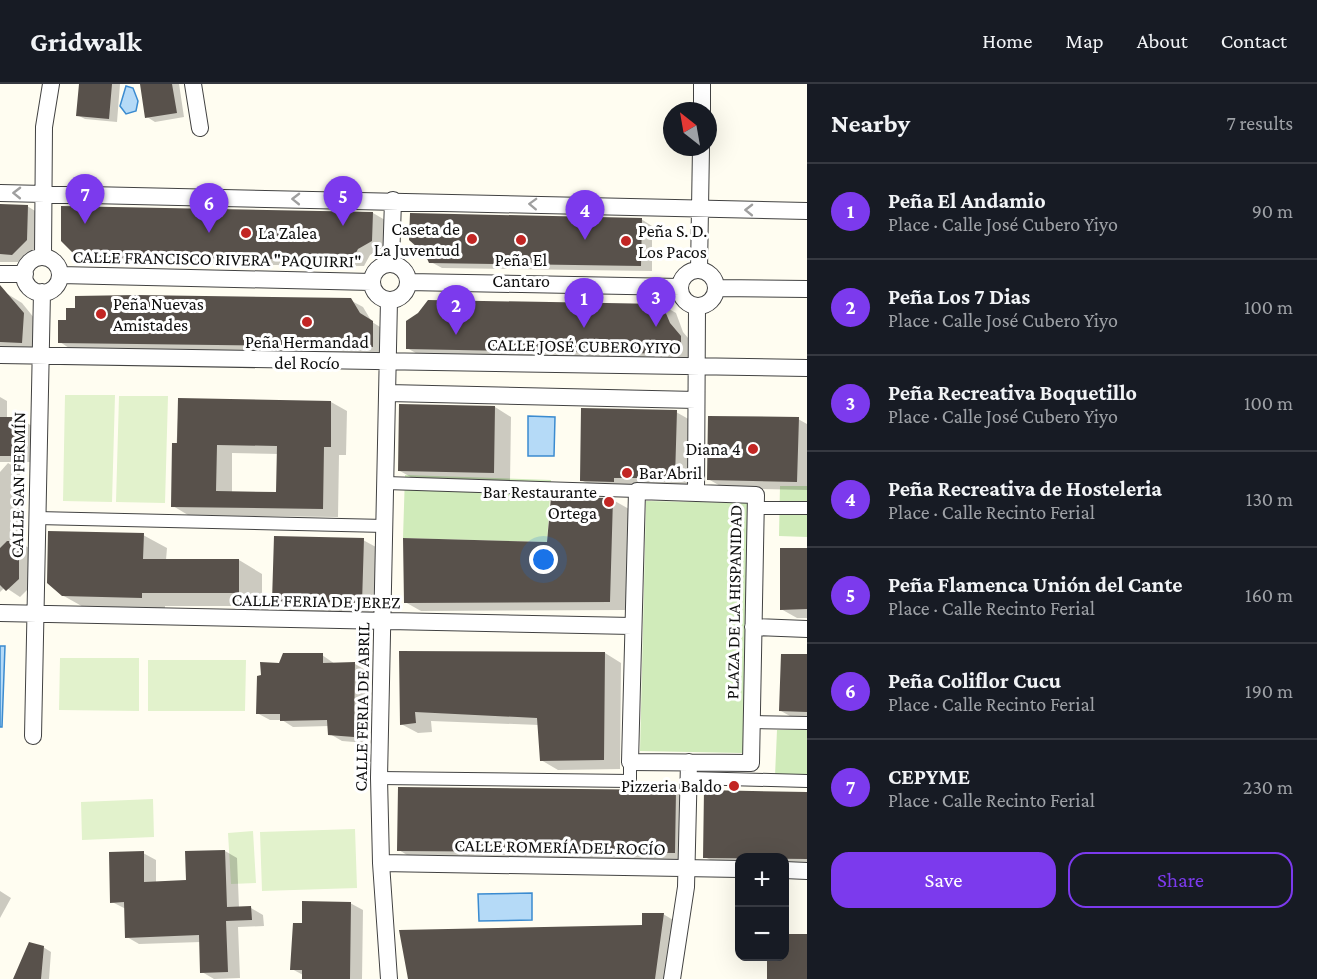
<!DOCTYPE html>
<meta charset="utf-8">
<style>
:root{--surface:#171b24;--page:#242831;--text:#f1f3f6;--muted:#9ea1a6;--line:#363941;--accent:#7c3aed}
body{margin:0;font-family:"Crimson Pro",serif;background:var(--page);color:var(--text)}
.controls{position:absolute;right:18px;bottom:18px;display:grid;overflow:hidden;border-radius:12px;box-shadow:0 6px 24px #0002}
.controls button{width:54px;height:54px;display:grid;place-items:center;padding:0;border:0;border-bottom:2px solid var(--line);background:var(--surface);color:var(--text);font:30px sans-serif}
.compass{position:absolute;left:663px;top:18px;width:54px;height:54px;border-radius:50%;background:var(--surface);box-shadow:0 6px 24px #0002;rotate:329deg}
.you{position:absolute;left:544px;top:476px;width:21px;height:21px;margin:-15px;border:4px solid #fff;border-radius:50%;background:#1a73e8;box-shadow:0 0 0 9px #1a73e833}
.badge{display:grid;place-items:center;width:39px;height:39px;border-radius:50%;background:var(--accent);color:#fff;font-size:20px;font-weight:700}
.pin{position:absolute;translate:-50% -50px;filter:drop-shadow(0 2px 3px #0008)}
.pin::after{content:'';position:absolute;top:32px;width:21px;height:18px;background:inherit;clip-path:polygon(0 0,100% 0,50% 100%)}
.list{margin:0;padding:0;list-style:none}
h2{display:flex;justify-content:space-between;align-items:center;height:78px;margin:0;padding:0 24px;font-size:26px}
h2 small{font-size:20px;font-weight:400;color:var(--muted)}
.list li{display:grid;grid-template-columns:39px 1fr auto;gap:18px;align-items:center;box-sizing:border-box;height:96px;padding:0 24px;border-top:2px solid var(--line)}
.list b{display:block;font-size:22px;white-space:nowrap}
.list p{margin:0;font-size:20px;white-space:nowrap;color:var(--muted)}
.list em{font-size:20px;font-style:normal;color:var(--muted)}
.actions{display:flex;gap:12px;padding:18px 24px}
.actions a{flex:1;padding:14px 0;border:2px solid var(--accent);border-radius:18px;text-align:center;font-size:21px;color:var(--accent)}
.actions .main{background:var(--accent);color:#fff}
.map{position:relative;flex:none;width:807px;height:895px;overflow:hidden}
header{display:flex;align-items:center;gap:36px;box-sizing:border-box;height:84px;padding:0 30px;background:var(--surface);border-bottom:2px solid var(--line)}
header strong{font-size:28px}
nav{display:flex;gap:33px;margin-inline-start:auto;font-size:21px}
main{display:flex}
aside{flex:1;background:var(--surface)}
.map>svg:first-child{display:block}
.green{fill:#d0ebba}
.pitch{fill:#e2f2cc}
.water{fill:#b5daf7;stroke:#3b8bd0;stroke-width:1.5}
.shadow{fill:#0003;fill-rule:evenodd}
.building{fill:#58514b;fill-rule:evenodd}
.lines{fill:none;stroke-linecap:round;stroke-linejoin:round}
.pedestrian-casing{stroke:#424242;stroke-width:14}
.minor-casing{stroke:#424242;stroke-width:18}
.pedestrian{stroke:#fff;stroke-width:12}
.minor{stroke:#fff;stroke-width:16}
.oneway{stroke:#9f9f9f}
.poi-dot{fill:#c22624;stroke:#fff;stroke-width:2}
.labels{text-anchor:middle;stroke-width:6;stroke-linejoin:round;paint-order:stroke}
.poi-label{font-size:18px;fill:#0f0f0f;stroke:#fff;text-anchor:end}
.street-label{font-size:18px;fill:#0f0f0f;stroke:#fff}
</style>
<header>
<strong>Gridwalk</strong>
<nav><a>Home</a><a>Map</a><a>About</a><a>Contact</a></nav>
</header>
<main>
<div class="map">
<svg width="807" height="895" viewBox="0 0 807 895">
<rect width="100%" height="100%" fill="#fffdf1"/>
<path class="green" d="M 405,391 L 551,396 L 547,458 L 403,454 Z
M 780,402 L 807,402 L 807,453 L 779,452 Z
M 646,417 L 749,419 L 743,669 L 640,667 Z
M 777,646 L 807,646 L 807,693 L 775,692 Z"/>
<path class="pitch" d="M 65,311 L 115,311 L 112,418 L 63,417 Z
M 119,312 L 168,312 L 165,419 L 116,418 Z
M 60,574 L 139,574 L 139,627 L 59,626 Z
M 148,576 L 246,576 L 245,627 L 148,627 Z
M 153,715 L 154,753 L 82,756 L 81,718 Z
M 355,745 L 357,804 L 262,807 L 260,748 Z
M 253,747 L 256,799 L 231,800 L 228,749 Z"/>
<path class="water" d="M 126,2 L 133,4 L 138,17 L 136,27 L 126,30 L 120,22 Z
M 528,332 L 555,333 L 554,372 L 528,372 Z
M 0,562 L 5,562 L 2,643 L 0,643 Z
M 532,809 L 532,836 L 479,837 L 478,810 Z"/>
<path class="shadow" d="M 81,0 L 120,0 L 117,38 L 85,35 L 77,31 Z
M 141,0 L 179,0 L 184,33 L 155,38 L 147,33 Z
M 0,122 L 27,122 L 42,131 L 41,165 L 27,178 L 0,178 Z
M 373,129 L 385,136 L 384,163 L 370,171 L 364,182 L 90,179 L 78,172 Z
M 641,135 L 652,142 L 652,187 L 442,184 L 431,178 Z
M 0,209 L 6,209 L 22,219 L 39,240 L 38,267 L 0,266 Z
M 350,216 L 363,223 L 372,238 L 385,246 L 385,269 L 72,266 L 60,258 L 67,238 Z
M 662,221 L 676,229 L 683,248 L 694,261 L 694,277 L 421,272 L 407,264 Z
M 0,313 L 7,317 L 7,335 L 20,335 L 32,342 L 32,378 L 0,378 Z
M 179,316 L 331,318 L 347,327 L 346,371 L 339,371 L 338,433 L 188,431 L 173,422 ZM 232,369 L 279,370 L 278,409 L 232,409 Z
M 495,323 L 511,333 L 510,397 L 416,396 L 400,387 Z
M 676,328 L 692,337 L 691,403 L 598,405 L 581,396 Z
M 798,335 L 807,340 L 807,406 L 724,404 L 708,395 Z
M 8,379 L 20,386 L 20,459 L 31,465 L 30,503 L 20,513 L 5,503 L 0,508 L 0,388 Z
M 613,416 L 629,425 L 626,526 L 421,527 L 405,518 L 549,459 Z
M 143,451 L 167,464 L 166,476 L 239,476 L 262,490 L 262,522 L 165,522 L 165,526 L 87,525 L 62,511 Z
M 363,456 L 387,469 L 385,532 L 297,530 L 273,516 Z
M 807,466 L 807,534 L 797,534 L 781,525 Z
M 401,568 L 605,569 L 621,579 L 620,685 L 558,686 L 541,676 L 539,641 L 431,637 L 432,648 L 418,649 L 401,640 Z
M 322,571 L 335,580 L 355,580 L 367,587 L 366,659 L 342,657 L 330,650 L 329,642 L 293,643 L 282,636 L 270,636 L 257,629 L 280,581 Z
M 807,572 L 807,636 L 797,636 L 781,627 Z
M 676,708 L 692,717 L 691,778 L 415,776 L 399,766 Z
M 807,709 L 807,784 L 784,783 L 784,774 L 740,774 L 740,783 L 721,782 L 705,773 Z
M 225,767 L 237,774 L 239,824 L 251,824 L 263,831 L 264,842 L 238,843 L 240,894 L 214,895 L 202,888 L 201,858 L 139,860 L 127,853 L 126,825 L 112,818 L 143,769 L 156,776 L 156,799 L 187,798 Z
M 0,807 L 11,814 L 0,834 Z
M 350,819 L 363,826 L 362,895 L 303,895 L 303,891 L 292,885 L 304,841 Z
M 663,830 L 687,844 L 680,895 L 410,895 L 643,842 Z
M 43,863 L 51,868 L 49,895 L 18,895 Z"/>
<path class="building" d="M 79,0 L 112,0 L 109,35 L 76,32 Z
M 140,0 L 172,0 L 177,29 L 145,34 Z
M 0,120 L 28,121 L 27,156 L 12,171 L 0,170 Z
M 61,122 L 373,128 L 372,157 L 358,165 L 352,176 L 77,173 L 61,157 Z
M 410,129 L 642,134 L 641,182 L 429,179 L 425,170 L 409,156 Z
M 0,201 L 24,229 L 22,259 L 0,258 Z
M 136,211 L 351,214 L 360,229 L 373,237 L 373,263 L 58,259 L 58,236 L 66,236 L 66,224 L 75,224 L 75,212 Z
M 428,216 L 662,220 L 670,239 L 681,252 L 681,270 L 406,265 L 406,237 L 418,229 Z
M 178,314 L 331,317 L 331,363 L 324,363 L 323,425 L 171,423 L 172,359 L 177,359 ZM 217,361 L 277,362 L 276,408 L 216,407 Z
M 399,320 L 495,322 L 494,389 L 398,387 Z
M 581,324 L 677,326 L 675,394 L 614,394 L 614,398 L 580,397 Z
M 708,332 L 799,333 L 797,398 L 707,396 Z
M 0,333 L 20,333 L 20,372 L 0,372 Z
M 551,413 L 613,414 L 610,518 L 404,519 L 403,454 L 547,458 Z
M 48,447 L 144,449 L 143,475 L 239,475 L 239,509 L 142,509 L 142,514 L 62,512 L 47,499 Z
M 274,452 L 364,454 L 362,519 L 272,517 Z
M 7,457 L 19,457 L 19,495 L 6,507 L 0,501 L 0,464 Z
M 780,464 L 807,464 L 807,525 L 780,526 Z
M 399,567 L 605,568 L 604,676 L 540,677 L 537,634 L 415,628 L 416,639 L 400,641 Z
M 283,569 L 323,569 L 323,579 L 355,578 L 354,653 L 328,651 L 327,636 L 280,637 L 280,630 L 256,630 L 257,592 L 261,591 L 260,578 L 279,579 Z
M 781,570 L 807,570 L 807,628 L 779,627 Z
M 398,703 L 676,706 L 675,769 L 397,767 Z
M 704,706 L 807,708 L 807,775 L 703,774 Z
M 225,766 L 227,823 L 251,822 L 252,836 L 226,837 L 228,888 L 200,889 L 199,851 L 125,854 L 124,818 L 110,819 L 109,768 L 144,767 L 144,798 L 186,796 L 185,767 Z
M 302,817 L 351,818 L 350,895 L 302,895 L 302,886 L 290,886 L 293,839 L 302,839 Z
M 642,829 L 664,829 L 655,895 L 408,895 L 399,846 L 642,841 Z
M 784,850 L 807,850 L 807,895 L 767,895 L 767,873 L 784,873 Z
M 29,858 L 44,862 L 41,895 L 13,895 Z"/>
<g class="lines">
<g class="pedestrian-casing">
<path id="pedestrian" d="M 386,399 L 637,407
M 756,424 L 807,424
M 37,434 L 385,442
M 751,638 L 807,639
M 379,694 L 630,697 L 630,678
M 689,694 L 807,697"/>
</g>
<g class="minor-casing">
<path id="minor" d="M 193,0 L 200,44
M 702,27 L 702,0
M 0,109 L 807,127
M 43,173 L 44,43 L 51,0
M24 191a18 18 0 1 1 36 0a18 18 0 1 1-36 0Z
M 391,180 L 393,116
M372 198a18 18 0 1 1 36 0a18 18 0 1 1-36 0Z
M 699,186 L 701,63
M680 204a18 18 0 1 1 36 0a18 18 0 1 1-36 0Z
M 0,190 L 25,190
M 60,191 L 372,198
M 408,198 L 680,203
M 716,204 L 807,205
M 0,271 L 807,284
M 388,309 L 696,316
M 637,407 L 756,411 L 751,679 L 630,678 Z
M 696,409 L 697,222
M 0,529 L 632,542
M 753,543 L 807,545
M 33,652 L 42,208
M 381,779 L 740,785
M 784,786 L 807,787
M 389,895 L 381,779 L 379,694 L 389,216
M 672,895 L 686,803 L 689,678"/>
</g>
<use href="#pedestrian" class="pedestrian"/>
<use href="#minor" class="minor"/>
</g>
<defs><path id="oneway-chevron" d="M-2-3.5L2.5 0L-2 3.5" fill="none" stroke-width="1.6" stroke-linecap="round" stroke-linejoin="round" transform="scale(1.5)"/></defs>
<g class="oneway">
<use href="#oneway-chevron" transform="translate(17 109) rotate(-179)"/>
<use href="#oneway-chevron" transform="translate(296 115) rotate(-179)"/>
<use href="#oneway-chevron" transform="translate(533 120) rotate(-178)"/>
<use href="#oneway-chevron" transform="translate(749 126) rotate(-179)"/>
</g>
<g class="poi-dot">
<circle cx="246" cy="149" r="6"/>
<circle cx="472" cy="155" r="6"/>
<circle cx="521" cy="156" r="6"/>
<circle cx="626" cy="157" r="6"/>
<circle cx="101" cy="230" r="6"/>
<circle cx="307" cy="238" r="6"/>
<circle cx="753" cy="365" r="6"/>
<circle cx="627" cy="389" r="6"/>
<circle cx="609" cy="418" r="6"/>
<circle cx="734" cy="702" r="6"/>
</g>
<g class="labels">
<g class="poi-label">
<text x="460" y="151">Caseta de<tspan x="460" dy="21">La Juventud</tspan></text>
<text x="638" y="153" text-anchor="start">Peña S. D.<tspan x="638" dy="21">Los Pacos</tspan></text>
<text x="258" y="155" text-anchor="start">La Zalea</text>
<text x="521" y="182" text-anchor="middle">Peña El<tspan x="521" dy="21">Cantaro</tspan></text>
<text x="113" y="226" text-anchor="start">Peña Nuevas<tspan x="113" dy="21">Amistades</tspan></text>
<text x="307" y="264" text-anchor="middle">Peña Hermandad<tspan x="307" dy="21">del Rocío</tspan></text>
<text x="741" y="371">Diana 4</text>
<text x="639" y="395" text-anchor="start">Bar Abril</text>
<text x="597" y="414">Bar Restaurante<tspan x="597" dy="21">Ortega</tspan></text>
<text x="722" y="708">Pizzeria Baldo</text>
</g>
<g class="street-label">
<text transform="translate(217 175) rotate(1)" y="6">CALLE FRANCISCO RIVERA "PAQUIRRI"</text>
<text transform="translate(584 262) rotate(1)" y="6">CALLE JOSÉ CUBERO YIYO</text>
<text transform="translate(18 401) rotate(-89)" y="6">CALLE SAN FERMÍN</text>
<text transform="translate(316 517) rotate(1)" y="6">CALLE FERIA DE JEREZ</text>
<text transform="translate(734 518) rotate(-89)" y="6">PLAZA DE LA HISPANIDAD</text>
<text transform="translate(362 623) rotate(-89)" y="6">CALLE FERIA DE ABRIL</text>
<text transform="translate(560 763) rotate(1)" y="6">CALLE ROMERÍA DEL ROCÍO</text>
</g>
</g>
</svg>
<div class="controls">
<button>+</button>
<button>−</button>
</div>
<svg class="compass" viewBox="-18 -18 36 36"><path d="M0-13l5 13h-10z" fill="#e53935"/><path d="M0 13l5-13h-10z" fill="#9ea1a6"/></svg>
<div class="you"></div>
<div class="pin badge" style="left:584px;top:244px">1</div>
<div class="pin badge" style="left:456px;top:251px">2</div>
<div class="pin badge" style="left:656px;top:243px">3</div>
<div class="pin badge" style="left:585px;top:156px">4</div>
<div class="pin badge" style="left:343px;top:142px">5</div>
<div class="pin badge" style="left:209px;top:149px">6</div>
<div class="pin badge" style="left:85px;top:140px">7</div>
</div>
<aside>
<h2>Nearby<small>7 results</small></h2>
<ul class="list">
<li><span class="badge">1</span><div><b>Peña El Andamio</b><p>Place · Calle José Cubero Yiyo</p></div><em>90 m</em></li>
<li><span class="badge">2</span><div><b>Peña Los 7 Dias</b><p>Place · Calle José Cubero Yiyo</p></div><em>100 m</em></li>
<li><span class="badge">3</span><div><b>Peña Recreativa Boquetillo</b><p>Place · Calle José Cubero Yiyo</p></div><em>100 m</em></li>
<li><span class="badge">4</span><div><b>Peña Recreativa de Hosteleria</b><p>Place · Calle Recinto Ferial</p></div><em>130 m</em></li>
<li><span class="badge">5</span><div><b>Peña Flamenca Unión del Cante</b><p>Place · Calle Recinto Ferial</p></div><em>160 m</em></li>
<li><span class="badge">6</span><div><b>Peña Coliflor Cucu</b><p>Place · Calle Recinto Ferial</p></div><em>190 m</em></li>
<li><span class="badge">7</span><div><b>CEPYME</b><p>Place · Calle Recinto Ferial</p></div><em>230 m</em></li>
</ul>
<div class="actions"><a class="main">Save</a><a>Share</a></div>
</aside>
</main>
